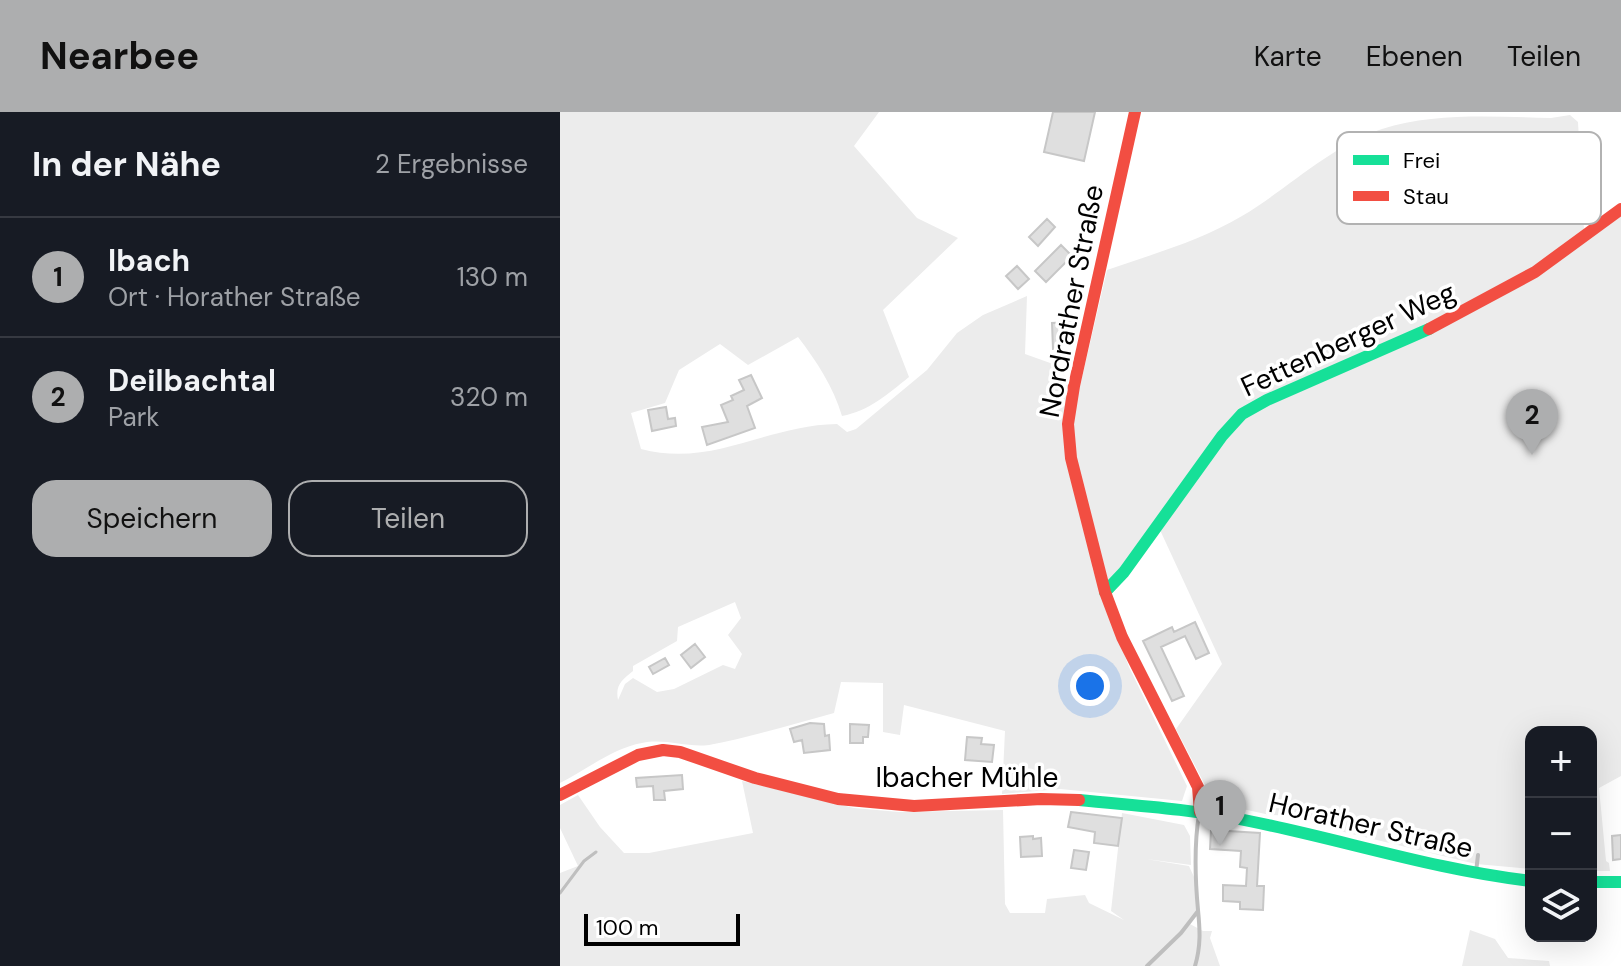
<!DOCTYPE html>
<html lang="de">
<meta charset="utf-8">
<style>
:root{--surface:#171b24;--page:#20242c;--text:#f1f3f6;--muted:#9ea1a6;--line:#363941;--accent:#adaeaf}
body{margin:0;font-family:"DM Sans",sans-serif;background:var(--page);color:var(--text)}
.controls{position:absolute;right:24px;bottom:24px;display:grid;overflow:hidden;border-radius:16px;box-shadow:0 8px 32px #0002}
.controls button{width:72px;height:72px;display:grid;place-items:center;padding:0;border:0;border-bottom:2px solid var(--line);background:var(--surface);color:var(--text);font:40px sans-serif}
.scale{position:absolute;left:24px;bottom:20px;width:156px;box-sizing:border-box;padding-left:8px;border:4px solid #000;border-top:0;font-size:22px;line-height:28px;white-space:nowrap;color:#000;-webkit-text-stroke:6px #fff;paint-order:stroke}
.you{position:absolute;left:530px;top:574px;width:28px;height:28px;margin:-20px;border:6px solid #fff;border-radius:50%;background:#1a73e8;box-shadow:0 0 0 12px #1a73e833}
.badge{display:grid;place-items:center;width:52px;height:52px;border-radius:50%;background:var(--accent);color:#111;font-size:26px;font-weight:700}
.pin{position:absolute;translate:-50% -66px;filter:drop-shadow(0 2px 4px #0008)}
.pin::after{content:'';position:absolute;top:42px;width:28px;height:24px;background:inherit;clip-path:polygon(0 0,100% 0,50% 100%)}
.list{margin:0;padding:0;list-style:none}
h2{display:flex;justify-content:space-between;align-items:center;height:104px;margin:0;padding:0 32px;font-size:34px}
h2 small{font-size:26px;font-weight:400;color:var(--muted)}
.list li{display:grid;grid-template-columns:52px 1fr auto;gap:24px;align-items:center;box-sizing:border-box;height:120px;padding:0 32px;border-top:2px solid var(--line)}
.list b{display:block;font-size:30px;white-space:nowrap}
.list p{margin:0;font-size:26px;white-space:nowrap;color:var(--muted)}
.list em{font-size:26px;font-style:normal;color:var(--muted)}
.actions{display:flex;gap:16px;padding:24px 32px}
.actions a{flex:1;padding:18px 0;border:2px solid var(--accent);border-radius:24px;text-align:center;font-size:28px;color:var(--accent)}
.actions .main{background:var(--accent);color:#111}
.icon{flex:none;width:44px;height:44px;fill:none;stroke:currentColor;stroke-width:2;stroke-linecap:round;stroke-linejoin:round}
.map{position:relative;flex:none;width:1061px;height:854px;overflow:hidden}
header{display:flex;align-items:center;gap:48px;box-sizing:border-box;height:112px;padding:0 40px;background:var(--accent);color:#111}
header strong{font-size:38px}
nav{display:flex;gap:44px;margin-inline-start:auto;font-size:28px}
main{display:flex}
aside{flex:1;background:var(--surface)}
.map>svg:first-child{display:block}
.green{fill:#ececec;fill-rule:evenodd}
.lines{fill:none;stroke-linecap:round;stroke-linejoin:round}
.stream{stroke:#bfbfbf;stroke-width:3}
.building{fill:#dfdfdf;stroke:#c7c7c7;stroke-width:2}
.lane{stroke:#bebebe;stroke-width:4}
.fast{stroke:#16e098;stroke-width:12}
.jam{stroke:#f24e42;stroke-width:12}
.labels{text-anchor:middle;stroke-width:7;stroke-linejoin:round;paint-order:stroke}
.street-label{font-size:28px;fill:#000;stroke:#fff}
.key{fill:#fff;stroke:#b2b2b2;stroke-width:2}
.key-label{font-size:22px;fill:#000}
</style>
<header>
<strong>Nearbee</strong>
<nav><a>Karte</a><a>Ebenen</a><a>Teilen</a></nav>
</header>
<main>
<aside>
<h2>In der Nähe<small>2 Ergebnisse</small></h2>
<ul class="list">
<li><span class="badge">1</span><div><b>Ibach</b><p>Ort · Horather Straße</p></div><em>130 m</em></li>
<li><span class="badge">2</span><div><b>Deilbachtal</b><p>Park</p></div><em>320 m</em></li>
</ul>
<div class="actions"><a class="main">Speichern</a><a>Teilen</a></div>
</aside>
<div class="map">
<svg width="1061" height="854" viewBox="0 0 1061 854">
<rect width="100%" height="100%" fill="#fff"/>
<path class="green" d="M 0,0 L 319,0 L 294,34 L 357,106 L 398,126 L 323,198 L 349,265 C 328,282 309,299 282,304 C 273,274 257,250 238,225 L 188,253 L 160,232 L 119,258 L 105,291 L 71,301 L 81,337 C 153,356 206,313 277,312 L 287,320 L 296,317 L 367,258 L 397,221 L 423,203 L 467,184 L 465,242 L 493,252 L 509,268 L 521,270 L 547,158 C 593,142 640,129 682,104 C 729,76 769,35 822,17 C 875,0 936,5 991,6 L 1010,3 L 1018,10 L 1024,118 L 1061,101 L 1061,664 L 1039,676 L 1046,749 L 1049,751 L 1050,759 L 1031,759 L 1031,620 L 971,620 L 971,757 L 916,752 L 784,720 L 745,704 L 710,703 L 669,694 L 645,673 L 616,617 L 662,552 L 600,418 L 552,469 L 549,469 L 532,455 L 569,555 L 627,674 L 622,689 L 500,677 L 442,682 L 445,619 L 344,593 L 340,623 L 323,620 L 323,571 L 281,570 L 274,601 C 233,612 191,625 149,633 C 127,636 105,626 82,631 C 53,636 26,658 0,671 ZM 175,490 L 181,506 L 168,523 L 182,542 L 175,557 L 163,553 L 114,577 L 97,580 L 73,566 L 65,572 L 58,588 C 55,573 62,568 73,559 L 73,554 L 117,529 L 118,515 Z
M 182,669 L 294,696 L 339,700 L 443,698 L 445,792 L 450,801 L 485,801 L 487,787 L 525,783 L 529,791 L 564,808 L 551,799 L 562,701 L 624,713 L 630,724 L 631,753 L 586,747 L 629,754 L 634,765 L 637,801 L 628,811 L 643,819 L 652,819 L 650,826 L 660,854 L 0,854 L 0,761 L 18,754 L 0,716 L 0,693 L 18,683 L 40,715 L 64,741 L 89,741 L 193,721 Z
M 910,818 L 935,827 L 948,846 L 989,849 L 990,854 L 902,854 Z"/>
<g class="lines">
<path class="stream" d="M 0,781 L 24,749 L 36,740"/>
</g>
<path class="building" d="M 493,0 L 535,0 L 524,49 L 484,40 Z
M 487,107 L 495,115 L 478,134 L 469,125 Z
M 501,133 L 512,144 L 486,170 L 475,159 Z
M 457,154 L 469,167 L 458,177 L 446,164 Z
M 511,210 L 512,229 L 502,229 L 502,237 L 493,237 L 492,211 Z
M 191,263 L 202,286 L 187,294 L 195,316 L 147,333 L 142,315 L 168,310 L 161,293 L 173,288 L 171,284 L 184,278 L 179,268 Z
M 106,295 L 108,307 L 115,306 L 116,314 L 92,319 L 88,298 Z
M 635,510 L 649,541 L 636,547 L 625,524 L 601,535 L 624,584 L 612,589 L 583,529 L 612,515 L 614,520 Z
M 135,532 L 145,545 L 131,556 L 121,543 Z
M 105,546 L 109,553 L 93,562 L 89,555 Z
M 250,611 L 264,612 L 265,624 L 269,623 L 270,638 L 244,641 L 242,628 L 234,630 L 230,617 Z
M 290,612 L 309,613 L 308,625 L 303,625 L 303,631 L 290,631 Z
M 407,625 L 422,626 L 421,632 L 434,633 L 432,650 L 405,648 Z
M 122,663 L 123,677 L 104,679 L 105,688 L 94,688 L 93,674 L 77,675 L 76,666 Z
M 511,700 L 562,706 L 558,734 L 534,731 L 535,720 L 508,715 Z
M 651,718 L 700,721 L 697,774 L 704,774 L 703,798 L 680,797 L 680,790 L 663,789 L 663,773 L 686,774 L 687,756 L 680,755 L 681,739 L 650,737 Z
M 1061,723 L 1061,747 L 1053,748 L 1052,724 Z
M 473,724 L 473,727 L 481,726 L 482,744 L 461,745 L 460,725 Z
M 514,738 L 529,740 L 526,758 L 511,756 Z"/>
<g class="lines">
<path class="lane" d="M 916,760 L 918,743
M 587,854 L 621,821 L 638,799
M 635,854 C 641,834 640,818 638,798 C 635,766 634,733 639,702"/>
<path class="fast" d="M 545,480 L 564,460 L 662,324 L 682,302 L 707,288 L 869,217
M 519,688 C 576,694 633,697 689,709 C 784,728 875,758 971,769
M 1031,770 L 1061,770"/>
<path class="jam" d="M 575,0 L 514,274 L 508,312 L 511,346 L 545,480 L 562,525 L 638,675 L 640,700
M 869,217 L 975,160 L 1061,97
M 0,683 L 78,643 L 103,638 L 120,640 L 195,666 L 278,687 L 354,694 L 481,687 L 519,688"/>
</g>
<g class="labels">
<g class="street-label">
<text transform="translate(511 189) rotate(-79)" y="10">Nordrather Straße</text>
<text transform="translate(788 227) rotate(-25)" y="10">Fettenberger Weg</text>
<text x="407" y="675">Ibacher Mühle</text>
<text transform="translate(811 713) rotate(13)" y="10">Horather Straße</text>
</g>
</g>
<rect x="777" y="20" width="264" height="92" rx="12" class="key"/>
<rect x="793" y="43" width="36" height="10" fill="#16e098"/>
<rect x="793" y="79" width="36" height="10" fill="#f24e42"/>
<g class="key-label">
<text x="843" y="56">Frei</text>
<text x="843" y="92">Stau</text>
</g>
</svg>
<div class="controls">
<button>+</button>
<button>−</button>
<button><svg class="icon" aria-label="layers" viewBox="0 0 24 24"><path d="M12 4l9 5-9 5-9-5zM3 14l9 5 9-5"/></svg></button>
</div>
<div class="scale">100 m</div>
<div class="you"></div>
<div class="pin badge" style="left:660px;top:734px">1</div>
<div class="pin badge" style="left:972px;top:343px">2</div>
</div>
</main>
